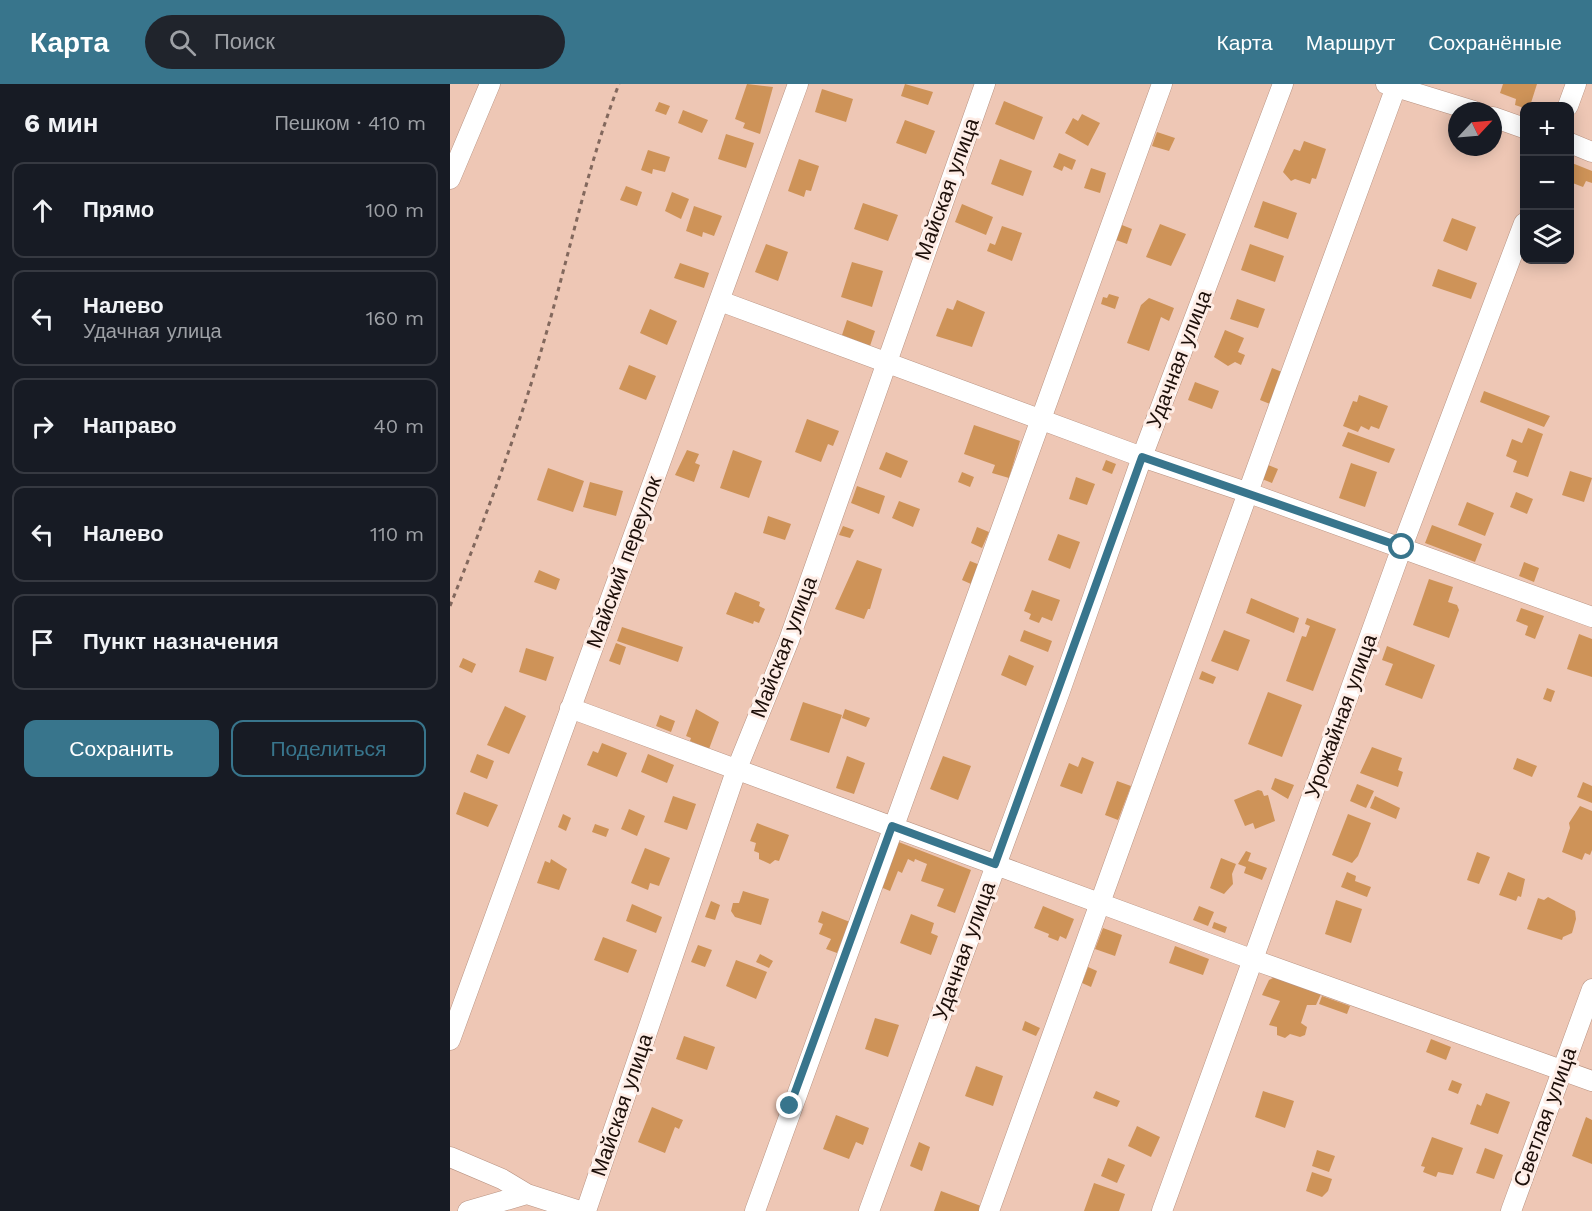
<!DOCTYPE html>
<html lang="ru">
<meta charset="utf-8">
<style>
:root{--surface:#171b24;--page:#20242c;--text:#f1f3f6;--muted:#9ea1a6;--line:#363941;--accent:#38758c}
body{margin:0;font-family:"Work Sans",sans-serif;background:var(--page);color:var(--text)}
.controls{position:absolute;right:18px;top:18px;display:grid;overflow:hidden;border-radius:12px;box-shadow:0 3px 15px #0003}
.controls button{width:54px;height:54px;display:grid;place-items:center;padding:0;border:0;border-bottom:2px solid var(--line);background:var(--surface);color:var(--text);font:30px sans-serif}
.compass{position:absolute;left:998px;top:18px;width:54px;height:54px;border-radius:50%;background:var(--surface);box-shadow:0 3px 15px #0003;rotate:64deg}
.stop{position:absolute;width:18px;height:18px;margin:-14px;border:4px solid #38758c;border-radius:50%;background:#fff}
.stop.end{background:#38758c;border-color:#fff;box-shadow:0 2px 6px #0008}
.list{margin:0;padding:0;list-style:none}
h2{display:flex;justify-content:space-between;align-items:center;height:78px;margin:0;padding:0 24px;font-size:26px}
h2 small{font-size:20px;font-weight:400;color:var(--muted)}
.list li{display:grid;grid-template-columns:39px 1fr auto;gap:18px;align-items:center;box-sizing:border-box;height:96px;margin:0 12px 12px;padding:0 12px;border:2px solid var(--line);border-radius:12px}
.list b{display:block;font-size:22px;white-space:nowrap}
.list p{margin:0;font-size:20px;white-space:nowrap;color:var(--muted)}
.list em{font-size:20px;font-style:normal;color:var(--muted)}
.actions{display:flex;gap:12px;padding:18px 24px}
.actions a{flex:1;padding:14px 0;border:2px solid var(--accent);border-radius:12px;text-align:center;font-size:21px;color:var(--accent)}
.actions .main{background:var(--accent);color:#fff}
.icon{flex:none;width:33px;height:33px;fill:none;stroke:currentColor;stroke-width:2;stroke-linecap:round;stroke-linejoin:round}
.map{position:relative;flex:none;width:1142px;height:1127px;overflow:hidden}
header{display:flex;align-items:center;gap:36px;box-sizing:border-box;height:84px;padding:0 30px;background:var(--accent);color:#fff}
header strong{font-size:28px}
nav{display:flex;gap:33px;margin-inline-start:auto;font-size:21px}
.search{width:420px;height:54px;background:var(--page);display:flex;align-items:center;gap:15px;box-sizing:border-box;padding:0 21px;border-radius:33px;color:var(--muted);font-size:22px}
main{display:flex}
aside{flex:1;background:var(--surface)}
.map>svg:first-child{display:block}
.building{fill:#ce9358}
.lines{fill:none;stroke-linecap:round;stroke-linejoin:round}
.minor-casing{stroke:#b89382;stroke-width:21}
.path{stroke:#82685d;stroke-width:3;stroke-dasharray:4.5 4.5;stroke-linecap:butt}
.minor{stroke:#fff;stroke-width:20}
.route{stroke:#38758c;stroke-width:8}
.labels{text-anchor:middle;stroke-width:6;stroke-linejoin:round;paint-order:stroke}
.street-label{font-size:21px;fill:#1e100a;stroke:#feede6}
</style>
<header>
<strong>Карта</strong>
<div class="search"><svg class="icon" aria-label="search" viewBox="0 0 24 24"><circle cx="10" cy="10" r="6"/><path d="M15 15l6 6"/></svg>Поиск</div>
<nav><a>Карта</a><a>Маршрут</a><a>Сохранённые</a></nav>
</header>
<main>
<aside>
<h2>6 мин<small>Пешком · 410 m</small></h2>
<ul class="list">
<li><svg class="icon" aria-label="ahead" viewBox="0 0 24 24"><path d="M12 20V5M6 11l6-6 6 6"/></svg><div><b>Прямо</b></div><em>100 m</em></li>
<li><svg class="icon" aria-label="left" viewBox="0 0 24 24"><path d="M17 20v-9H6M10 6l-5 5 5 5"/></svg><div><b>Налево</b><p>Удачная улица</p></div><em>160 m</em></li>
<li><svg class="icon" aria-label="right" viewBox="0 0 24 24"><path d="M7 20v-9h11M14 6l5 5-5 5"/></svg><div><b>Направо</b></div><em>40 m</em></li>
<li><svg class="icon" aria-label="left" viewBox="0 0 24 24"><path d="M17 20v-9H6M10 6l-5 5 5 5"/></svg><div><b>Налево</b></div><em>110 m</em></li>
<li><svg class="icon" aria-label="arrive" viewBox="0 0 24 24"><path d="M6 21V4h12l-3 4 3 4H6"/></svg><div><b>Пункт назначения</b></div></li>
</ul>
<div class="actions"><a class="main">Сохранить</a><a>Поделиться</a></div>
</aside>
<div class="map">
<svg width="1142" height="1127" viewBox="0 0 1142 1127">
<rect width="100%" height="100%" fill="#eec7b5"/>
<path class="building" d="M 297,0 L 323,3 L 310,50 L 293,44 L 295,39 L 285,35 Z
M 455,0 L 483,8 L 478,21 L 451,12 Z
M 1053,0 L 1087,0 L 1080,22 L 1074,24 L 1065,21 L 1066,15 L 1050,9 Z
M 372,5 L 403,15 L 396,38 L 365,28 Z
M 554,17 L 593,33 L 584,56 L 545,40 Z
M 209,18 L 220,22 L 216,31 L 205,27 Z
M 233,26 L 258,36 L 252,49 L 228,39 Z
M 632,30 L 650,39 L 638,62 L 615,49 L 623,34 L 628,37 Z
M 455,36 L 485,47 L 476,70 L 446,59 Z
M 707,48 L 725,54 L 719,67 L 702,62 Z
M 276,50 L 304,59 L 296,84 L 268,75 Z
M 854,57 L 876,65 L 866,95 L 862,94 L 860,100 L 845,95 L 841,97 L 833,88 L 844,65 L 850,67 Z
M 1010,63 L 1029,63 L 1026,72 L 1009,66 Z
M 198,66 L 220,73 L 215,88 L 203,85 L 202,90 L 191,86 Z
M 609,69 L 626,76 L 622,86 L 614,82 L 612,87 L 603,83 Z
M 349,75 L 369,82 L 361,107 L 356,106 L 354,113 L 338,107 Z
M 550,75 L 582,87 L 573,112 L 541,100 Z
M 1122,79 L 1142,87 L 1142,99 L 1136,97 L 1133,103 L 1120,98 Z
M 641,84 L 656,89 L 650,109 L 634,104 Z
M 176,102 L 192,108 L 187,122 L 170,116 Z
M 222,108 L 239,115 L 231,135 L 215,127 Z
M 813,117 L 847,129 L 838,155 L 804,143 Z
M 413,119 L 448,131 L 438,157 L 404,145 Z
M 512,120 L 543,133 L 536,151 L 505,138 Z
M 244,122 L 272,132 L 264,152 L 253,148 L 252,153 L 236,147 Z
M 1002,134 L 1026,143 L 1017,167 L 993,157 Z
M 710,140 L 736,150 L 721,182 L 696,173 Z
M 672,141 L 682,145 L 677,160 L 666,156 Z
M 552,142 L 572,149 L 562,177 L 537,167 L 540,159 L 545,161 Z
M 316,160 L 338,168 L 328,197 L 305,188 Z
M 800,160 L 834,172 L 825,198 L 791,186 Z
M 402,178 L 433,187 L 422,223 L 391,213 Z
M 230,179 L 259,189 L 254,204 L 224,194 Z
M 988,185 L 1027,199 L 1021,215 L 982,202 Z
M 659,210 L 669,213 L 665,225 L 651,220 L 653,213 L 657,214 Z
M 699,214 L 724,224 L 719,237 L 711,233 L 699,267 L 677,259 L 691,221 Z
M 787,215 L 815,225 L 808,244 L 780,235 Z
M 507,216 L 535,228 L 522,263 L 486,252 L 497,224 L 503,226 Z
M 200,225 L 227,237 L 217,261 L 190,249 Z
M 397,236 L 425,247 L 420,262 L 392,251 Z
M 775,246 L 794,254 L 788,268 L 795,271 L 791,281 L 785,278 L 778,282 L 764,273 Z
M 179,281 L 206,292 L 196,316 L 169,305 Z
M 822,284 L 832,288 L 820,320 L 810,316 Z
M 745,298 L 769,307 L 762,325 L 738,316 Z
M 1034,307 L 1100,332 L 1094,343 L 1030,318 Z
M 909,311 L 938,322 L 929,345 L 921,342 L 919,346 L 911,342 L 908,348 L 893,342 L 903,317 L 907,318 Z
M 357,335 L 389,347 L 383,362 L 378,360 L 371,378 L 345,368 Z
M 524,341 L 570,357 L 559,394 L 542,389 L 545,381 L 514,370 Z
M 1078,344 L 1093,350 L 1078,393 L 1063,388 L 1067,377 L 1056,372 L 1062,355 L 1072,359 Z
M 898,348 L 945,365 L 939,379 L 892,362 Z
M 237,366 L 249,370 L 245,379 L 250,381 L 244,398 L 225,391 Z
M 283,366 L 312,377 L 299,414 L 270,404 Z
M 436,368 L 458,377 L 451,394 L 429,385 Z
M 656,376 L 666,380 L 662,390 L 652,386 Z
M 901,379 L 927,388 L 915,423 L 889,414 Z
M 818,381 L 828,385 L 822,399 L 812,395 Z
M 98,384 L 134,397 L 123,428 L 87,416 Z
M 1120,387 L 1142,394 L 1134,418 L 1112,411 Z
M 512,388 L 524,393 L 520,403 L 508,398 Z
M 626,393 L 645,400 L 637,421 L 619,415 Z
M 140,398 L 173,407 L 166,432 L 133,423 Z
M 407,402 L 435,412 L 429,430 L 401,419 Z
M 1066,408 L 1083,415 L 1077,430 L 1060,423 Z
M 449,417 L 470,425 L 463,443 L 442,434 Z
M 1017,418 L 1044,429 L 1035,452 L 1008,441 Z
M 318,432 L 341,440 L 335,456 L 313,449 Z
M 982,441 L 1032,460 L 1025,478 L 975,459 Z
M 393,442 L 404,446 L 400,454 L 389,451 Z
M 527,443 L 539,448 L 532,464 L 521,459 Z
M 608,450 L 630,458 L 620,485 L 598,476 Z
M 407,476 L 432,485 L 420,525 L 418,525 L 414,535 L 385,525 Z
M 520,477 L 530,481 L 521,500 L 512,496 Z
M 1074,478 L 1089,484 L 1084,498 L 1069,492 Z
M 89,486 L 110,495 L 106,506 L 84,498 Z
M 979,495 L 1003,503 L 998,518 L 1007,521 L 1009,526 L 999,554 L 963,541 Z
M 582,506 L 610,516 L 602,537 L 592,533 L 589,539 L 579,535 L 581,530 L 574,527 Z
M 285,508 L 310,518 L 309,522 L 315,525 L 309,539 L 304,537 L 303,540 L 276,530 Z
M 801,514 L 849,534 L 844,549 L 796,529 Z
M 1071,524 L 1094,532 L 1085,555 L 1075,551 L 1078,542 L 1066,537 Z
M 857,534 L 886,545 L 863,607 L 836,597 L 852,552 L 856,553 L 860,542 L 855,540 Z
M 172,543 L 233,563 L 228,578 L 167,557 Z
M 574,546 L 602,557 L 598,568 L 570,557 Z
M 774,546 L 800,556 L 788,587 L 761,577 Z
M 1129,550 L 1142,555 L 1142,593 L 1117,585 Z
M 166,559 L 176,563 L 170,581 L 159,577 Z
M 937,562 L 985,581 L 972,615 L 935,601 L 943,580 L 932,576 Z
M 76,564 L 104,573 L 96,597 L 69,588 Z
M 559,571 L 584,582 L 576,602 L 551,591 Z
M 13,574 L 26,580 L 22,589 L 9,583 Z
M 752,587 L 766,593 L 763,600 L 749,595 Z
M 1097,604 L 1105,607 L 1101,618 L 1093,615 Z
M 818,608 L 852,621 L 832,673 L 798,660 Z
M 353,618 L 392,631 L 379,669 L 340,656 Z
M 55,622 L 76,632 L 59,670 L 37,661 Z
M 246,625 L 269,638 L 259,665 L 240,657 L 241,654 L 236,652 Z
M 395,625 L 420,634 L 416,643 L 392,634 Z
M 210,631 L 225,637 L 221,648 L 206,642 Z
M 152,659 L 177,669 L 167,693 L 137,681 L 143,667 L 148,669 Z
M 922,663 L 952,674 L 948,686 L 953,688 L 948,703 L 910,689 Z
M 27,670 L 44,677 L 37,695 L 20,688 Z
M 198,670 L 224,681 L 217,699 L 191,688 Z
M 397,672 L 415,679 L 404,710 L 386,704 Z
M 493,672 L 521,682 L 508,716 L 480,705 Z
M 632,673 L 644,678 L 632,710 L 610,702 L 619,679 L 628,683 Z
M 1067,674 L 1087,682 L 1082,693 L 1063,685 Z
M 825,694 L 844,701 L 838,715 L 821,705 Z
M 667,697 L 681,702 L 668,736 L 655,731 Z
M 1133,698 L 1142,702 L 1142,719 L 1127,713 Z
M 907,700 L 924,707 L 916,724 L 900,717 Z
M 808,706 L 812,707 L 814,712 L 818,711 L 825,737 L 805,745 L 803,739 L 795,742 L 784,716 Z
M 14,708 L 48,721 L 38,743 L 6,730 Z
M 223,712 L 246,720 L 237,746 L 214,738 Z
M 925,712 L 950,724 L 946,735 L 920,724 Z
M 1130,722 L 1142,727 L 1142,766 L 1140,771 L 1135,769 L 1132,776 L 1112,768 L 1120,744 L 1119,739 Z
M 179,725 L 195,732 L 187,752 L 171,745 Z
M 113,730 L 121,734 L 116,747 L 108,743 Z
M 898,730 L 921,739 L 908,772 L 902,779 L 882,771 Z
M 307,739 L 339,751 L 329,777 L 325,776 L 320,780 L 309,775 L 309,769 L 304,767 L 306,759 L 300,757 Z
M 145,740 L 159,745 L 156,753 L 142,748 Z
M 446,757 L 521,786 L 505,829 L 487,822 L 494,805 L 471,797 L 477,780 L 465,775 L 464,778 L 458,775 L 452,789 L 448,787 L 440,807 L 428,802 Z
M 195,764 L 220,774 L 209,802 L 200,799 L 198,806 L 181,799 Z
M 796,767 L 801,769 L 798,777 L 817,784 L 812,796 L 794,789 L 796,783 L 788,780 Z
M 1027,768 L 1040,773 L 1029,800 L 1017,796 Z
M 771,774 L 786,780 L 782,790 L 783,800 L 774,810 L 760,804 Z
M 101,775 L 117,785 L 109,806 L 87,799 L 95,777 L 100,779 Z
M 897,788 L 906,792 L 905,797 L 921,803 L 917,813 L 891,803 Z
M 1058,788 L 1075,795 L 1071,813 L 1068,812 L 1066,817 L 1049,811 Z
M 293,807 L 319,815 L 311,841 L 285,833 L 281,827 L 283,819 L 289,819 Z
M 1098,813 L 1125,827 L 1126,835 L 1122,849 L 1113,853 L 1112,856 L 1077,845 L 1088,814 L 1094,816 Z
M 886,816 L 912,825 L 901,859 L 875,850 Z
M 261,817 L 270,821 L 265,836 L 255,833 Z
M 182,820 L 212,833 L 206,849 L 176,837 Z
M 593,822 L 624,835 L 616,855 L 610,852 L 608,857 L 598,853 L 599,850 L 584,844 Z
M 749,822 L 764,828 L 758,842 L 743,836 Z
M 372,827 L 400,838 L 387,869 L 376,865 L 381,855 L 369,850 L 373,840 L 368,838 Z
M 461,830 L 484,839 L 481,849 L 488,852 L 481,871 L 450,859 Z
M 764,838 L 777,843 L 775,849 L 762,844 Z
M 653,844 L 672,851 L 665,872 L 645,865 Z
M 153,853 L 187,866 L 178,889 L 144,876 Z
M 248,861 L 262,866 L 255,883 L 241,878 Z
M 725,862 L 759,875 L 753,891 L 719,879 Z
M 310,870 L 323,877 L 319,884 L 306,878 Z
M 286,876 L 317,888 L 306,915 L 276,902 Z
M 638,883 L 647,887 L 641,903 L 632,899 Z
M 825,893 L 871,910 L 866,921 L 857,921 L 851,939 L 857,943 L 855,951 L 850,953 L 840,950 L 835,954 L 827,951 L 827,943 L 819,941 L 830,917 L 812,911 L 819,896 Z
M 872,912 L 900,922 L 897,930 L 869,920 Z
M 425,934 L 449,941 L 438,973 L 415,965 Z
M 575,937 L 590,944 L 586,952 L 572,946 Z
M 234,952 L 265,963 L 257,986 L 226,975 Z
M 981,955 L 1001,963 L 996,976 L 976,968 Z
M 526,982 L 553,992 L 543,1022 L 515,1012 Z
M 1002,996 L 1012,1000 L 1008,1010 L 998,1006 Z
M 646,1007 L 670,1017 L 667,1023 L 643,1014 Z
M 813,1007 L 844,1017 L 835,1044 L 805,1033 Z
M 1036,1009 L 1060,1018 L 1048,1050 L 1020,1040 L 1027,1020 L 1031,1022 Z
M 202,1023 L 233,1036 L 229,1045 L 225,1043 L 215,1069 L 188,1058 Z
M 386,1031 L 419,1044 L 413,1061 L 406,1058 L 399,1075 L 373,1065 Z
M 1136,1033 L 1142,1036 L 1142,1080 L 1122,1072 Z
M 687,1042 L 710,1053 L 701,1073 L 678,1062 Z
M 982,1053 L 1013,1064 L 1003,1091 L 988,1088 L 986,1093 L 973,1088 L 975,1083 L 971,1082 Z
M 469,1058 L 480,1063 L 472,1087 L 460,1082 Z
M 1035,1064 L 1053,1071 L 1044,1095 L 1026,1089 Z
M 867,1066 L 885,1072 L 879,1088 L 862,1082 Z
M 658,1074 L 675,1081 L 667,1099 L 651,1092 Z
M 862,1088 L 882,1095 L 878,1107 L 872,1113 L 856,1107 Z
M 644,1099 L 675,1110 L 669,1127 L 634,1127 Z
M 491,1107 L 531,1122 L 529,1127 L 484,1127 Z"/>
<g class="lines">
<g class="minor-casing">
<path id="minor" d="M 936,0 L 1024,27
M 1118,22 L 1126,0
M 1043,33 L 1074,44
M 1120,59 L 1142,68
M 0,95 L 40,0
M 270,217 L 692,373 L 799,409 L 1142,533
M 120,624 L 804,876 L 1142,997
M 0,956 L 348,0
M 0,1073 L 52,1095 L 77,1110
M 18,1127 L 77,1110 L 130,1127
M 136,1127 L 286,687 L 339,556 L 535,0
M 305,1127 L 712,0
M 419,1127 L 610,607 L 692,373 L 833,0
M 539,1127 C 673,751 809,375 947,0
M 712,1127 L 952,463 L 1074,139
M 1061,1127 L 1142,905"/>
</g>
<path class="path" d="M 0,522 C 35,435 68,347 94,257 C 119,172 137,83 169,0"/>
<use href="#minor" class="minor"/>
</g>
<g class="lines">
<path class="route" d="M 340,1022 L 442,742 L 545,780 L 692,373 L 952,463"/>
</g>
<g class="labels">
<g class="street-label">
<text transform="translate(497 105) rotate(-70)" y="7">Майская улица</text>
<text transform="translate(729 275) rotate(-69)" y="7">Удачная улица</text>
<text transform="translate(174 478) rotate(-70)" y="7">Майский переулок</text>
<text transform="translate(334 563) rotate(-69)" y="7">Майская улица</text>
<text transform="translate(891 632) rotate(-70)" y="7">Урожайная улица</text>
<text transform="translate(514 867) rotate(-70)" y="7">Удачная улица</text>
<text transform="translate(172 1021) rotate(-71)" y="7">Майская улица</text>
<text transform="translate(1095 1033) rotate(-70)" y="7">Светлая улица</text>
</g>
</g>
</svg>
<div class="controls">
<button>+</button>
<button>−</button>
<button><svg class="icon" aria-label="layers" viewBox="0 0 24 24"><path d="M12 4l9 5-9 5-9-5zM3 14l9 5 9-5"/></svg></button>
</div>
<svg class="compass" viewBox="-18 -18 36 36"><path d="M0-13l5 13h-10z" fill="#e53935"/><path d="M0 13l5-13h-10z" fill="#9ea1a6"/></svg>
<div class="stop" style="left:952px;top:463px"></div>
<div class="stop end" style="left:340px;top:1022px"></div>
</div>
</main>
